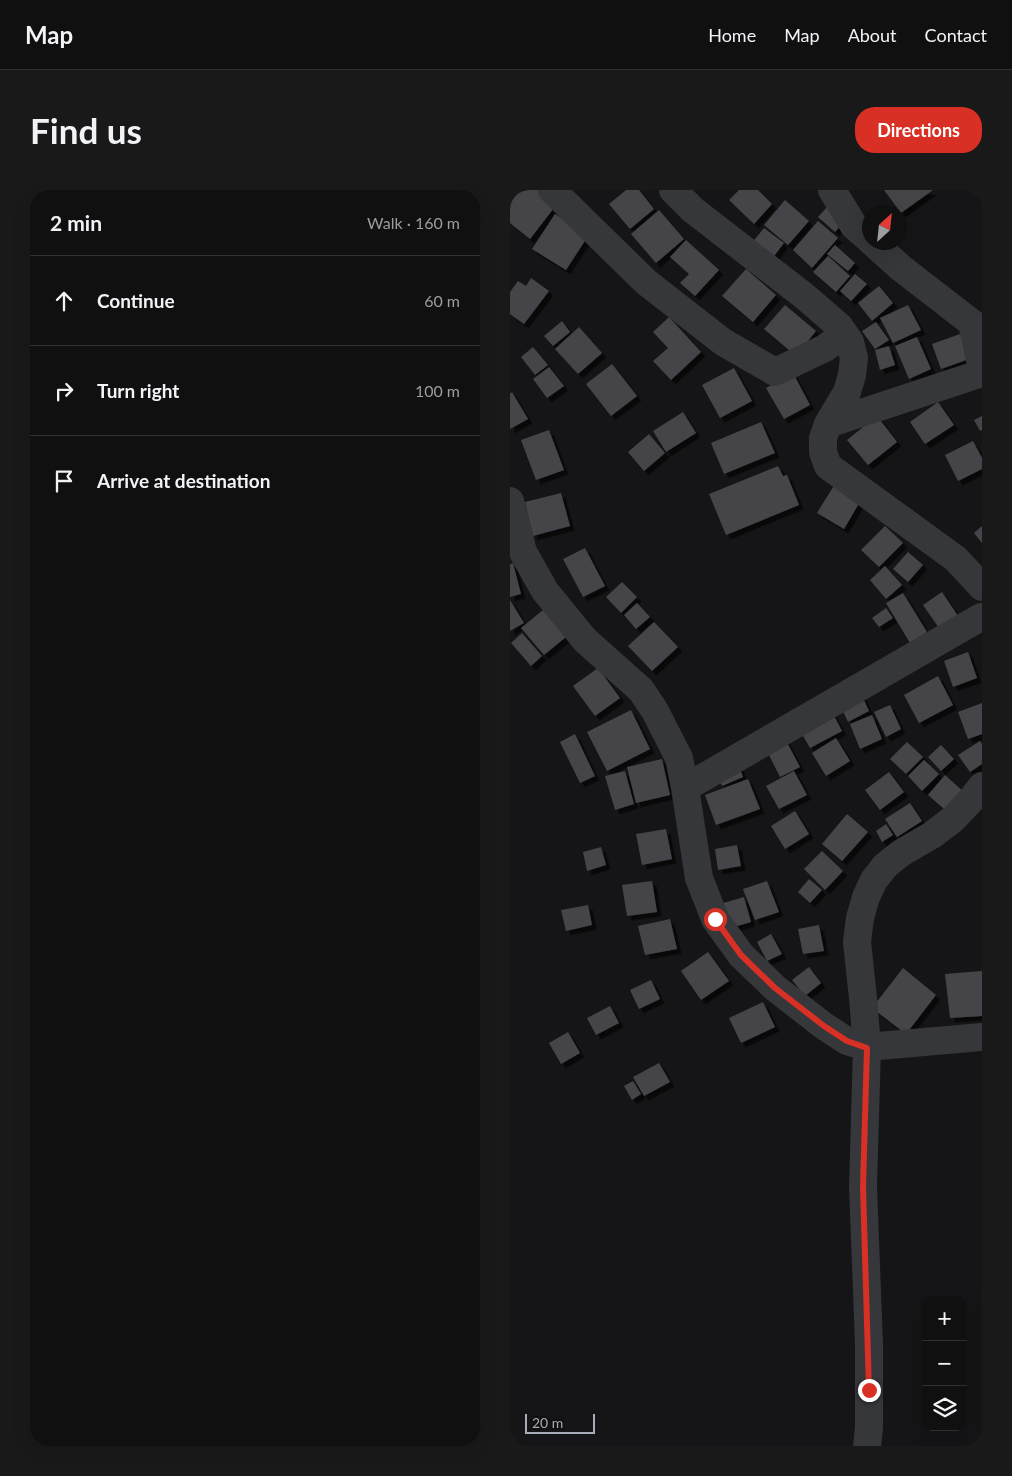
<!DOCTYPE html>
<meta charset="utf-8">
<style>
:root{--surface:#101011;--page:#19191a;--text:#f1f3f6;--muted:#9c9d9f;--line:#303031;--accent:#d93025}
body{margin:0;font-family:Lato,sans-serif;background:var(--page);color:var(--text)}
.controls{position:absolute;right:15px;bottom:15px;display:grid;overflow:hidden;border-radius:10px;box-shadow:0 5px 20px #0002}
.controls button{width:45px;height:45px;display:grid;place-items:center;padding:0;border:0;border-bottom:1px solid var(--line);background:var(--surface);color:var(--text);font:25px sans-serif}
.compass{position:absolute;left:352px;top:15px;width:45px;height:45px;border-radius:50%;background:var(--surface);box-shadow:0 5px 20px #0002;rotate:27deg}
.scale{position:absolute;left:15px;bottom:12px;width:70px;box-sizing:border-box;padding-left:5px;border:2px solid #a8acb6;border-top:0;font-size:14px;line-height:18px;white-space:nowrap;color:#a8acb6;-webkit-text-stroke:4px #101012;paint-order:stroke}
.stop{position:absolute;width:15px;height:15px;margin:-11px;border:4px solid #d93025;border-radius:50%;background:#fff}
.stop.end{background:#d93025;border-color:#fff;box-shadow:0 1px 5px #0008}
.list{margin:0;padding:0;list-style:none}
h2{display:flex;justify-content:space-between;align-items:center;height:65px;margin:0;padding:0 20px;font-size:21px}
h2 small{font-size:16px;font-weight:400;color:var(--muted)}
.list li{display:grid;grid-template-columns:32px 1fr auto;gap:15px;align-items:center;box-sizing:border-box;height:90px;padding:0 20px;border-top:1px solid var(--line)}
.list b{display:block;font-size:19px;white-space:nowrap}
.list em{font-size:16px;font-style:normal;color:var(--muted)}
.icon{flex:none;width:28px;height:28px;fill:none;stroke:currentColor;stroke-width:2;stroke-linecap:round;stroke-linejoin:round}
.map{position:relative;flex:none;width:472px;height:1256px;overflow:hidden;border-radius:20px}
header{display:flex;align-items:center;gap:30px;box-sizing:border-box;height:70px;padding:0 25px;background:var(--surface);border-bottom:1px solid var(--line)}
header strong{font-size:24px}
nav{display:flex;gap:28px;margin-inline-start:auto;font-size:18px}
.intro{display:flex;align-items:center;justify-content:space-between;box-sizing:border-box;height:120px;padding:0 30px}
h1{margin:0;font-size:35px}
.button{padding:12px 22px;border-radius:20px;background:var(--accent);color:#fff;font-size:18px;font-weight:700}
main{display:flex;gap:30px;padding:0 30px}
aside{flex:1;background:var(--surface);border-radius:20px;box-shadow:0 5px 20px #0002}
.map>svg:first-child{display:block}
.building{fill:#44454a;filter:url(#shadow)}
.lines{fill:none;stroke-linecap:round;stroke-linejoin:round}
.minor{stroke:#36373b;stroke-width:28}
.route{stroke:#d93025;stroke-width:6}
</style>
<header>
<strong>Map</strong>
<nav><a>Home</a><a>Map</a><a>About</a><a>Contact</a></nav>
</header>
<div class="intro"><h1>Find us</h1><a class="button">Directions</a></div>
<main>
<aside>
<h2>2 min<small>Walk · 160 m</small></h2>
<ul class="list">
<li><svg class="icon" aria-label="ahead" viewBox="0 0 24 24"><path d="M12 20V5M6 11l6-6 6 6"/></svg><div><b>Continue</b></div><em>60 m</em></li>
<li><svg class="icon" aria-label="right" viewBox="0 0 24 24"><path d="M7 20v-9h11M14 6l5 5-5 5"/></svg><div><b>Turn right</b></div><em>100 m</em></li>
<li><svg class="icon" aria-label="arrive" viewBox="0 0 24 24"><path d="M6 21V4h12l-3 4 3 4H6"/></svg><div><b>Arrive at destination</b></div></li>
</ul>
</aside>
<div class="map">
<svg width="472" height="1256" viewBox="0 0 472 1256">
<defs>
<filter id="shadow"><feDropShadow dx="4.5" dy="4.5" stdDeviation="0" flood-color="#0009"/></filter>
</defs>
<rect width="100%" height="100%" fill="#151517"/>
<path class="building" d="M 0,0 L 30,0 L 47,14 L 20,49 L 0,33 Z
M 116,0 L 129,0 L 144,19 L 120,39 L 99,14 Z
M 229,0 L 248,0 L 262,14 L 244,34 L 219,10 Z
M 374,0 L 423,0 L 391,23 Z
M 275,10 L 299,31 L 278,55 L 254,35 Z
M 318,16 L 335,30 L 325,42 L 308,27 Z
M 149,20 L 174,49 L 146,73 L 121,44 Z
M 45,24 L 78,46 L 56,80 L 22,59 Z
M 308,31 L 328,48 L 302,78 L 283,60 Z
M 254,38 L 274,53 L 261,70 L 241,54 Z
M 176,50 L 209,80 L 185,106 L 170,93 L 179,84 L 160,67 Z
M 325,55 L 345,73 L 338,81 L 317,64 Z
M 318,66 L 340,86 L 326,102 L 303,82 Z
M 236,79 L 266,105 L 243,132 L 212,106 Z
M 345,84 L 357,94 L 341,111 L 330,101 Z
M 21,88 L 39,101 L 14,134 L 0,124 L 0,102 L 8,91 L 16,96 Z
M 369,96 L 383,113 L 362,131 L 348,113 Z
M 275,115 L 306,141 L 286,166 L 254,139 Z
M 398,115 L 411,140 L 383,153 L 370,128 Z
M 159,127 L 191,162 L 161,190 L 143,171 L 158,158 L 143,142 Z
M 52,131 L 60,142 L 43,156 L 34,146 Z
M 366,132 L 379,150 L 365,159 L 352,141 Z
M 69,137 L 92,163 L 68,184 L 45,159 Z
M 453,143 L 462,168 L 431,179 L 422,154 Z
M 407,147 L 421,179 L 399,189 L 385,156 Z
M 379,156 L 385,175 L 370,180 L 365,160 Z
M 23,157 L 38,175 L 25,185 L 11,167 Z
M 102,174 L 127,206 L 101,226 L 76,194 Z
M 39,177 L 54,196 L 37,208 L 23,189 Z
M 224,178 L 242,211 L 210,228 L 192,195 Z
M 283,183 L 300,215 L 274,229 L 256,198 Z
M 2,202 L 18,229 L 0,239 L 0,204 Z
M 428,212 L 444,235 L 415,254 L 400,232 Z
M 173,222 L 186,243 L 156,262 L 143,241 Z
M 367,226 L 387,252 L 358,275 L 337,250 Z
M 472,226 L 472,240 L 470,241 L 464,230 Z
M 251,232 L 265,263 L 214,284 L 201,253 Z
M 39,240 L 54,280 L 26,290 L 11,250 Z
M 139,244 L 155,263 L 134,281 L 118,262 Z
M 463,251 L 472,268 L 472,279 L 448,291 L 435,265 Z
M 268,276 L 273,286 L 277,285 L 289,315 L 216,345 L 199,304 Z
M 325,294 L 351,310 L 334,339 L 307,323 Z
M 51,303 L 60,336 L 23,346 L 15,312 Z
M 375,336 L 393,353 L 369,377 L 351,360 Z
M 472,336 L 472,353 L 464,343 Z
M 75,358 L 95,396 L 73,407 L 53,369 Z
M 398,362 L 413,375 L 398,392 L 383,379 Z
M 3,373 L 11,404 L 0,407 L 0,374 Z
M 375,376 L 392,395 L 376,409 L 360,390 Z
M 112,392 L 127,407 L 111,423 L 96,407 Z
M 432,402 L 448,426 L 429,438 L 413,415 Z
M 393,403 L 417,442 L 400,453 L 376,413 Z
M 0,410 L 14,433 L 0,441 Z
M 127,413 L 140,427 L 126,439 L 114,425 Z
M 376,418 L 383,428 L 369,437 L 362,428 Z
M 33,420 L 56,447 L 34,465 L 11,438 Z
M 144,432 L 168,457 L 142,481 L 118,456 Z
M 12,443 L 32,466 L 21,476 L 1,453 Z
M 458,462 L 467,488 L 443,497 L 434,471 Z
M 88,478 L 110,508 L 85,526 L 63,496 Z
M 428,486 L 443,515 L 409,533 L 394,505 Z
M 351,504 L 359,521 L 338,532 L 330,515 Z
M 472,513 L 472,544 L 458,549 L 448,522 Z
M 380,515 L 391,539 L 376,547 L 364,522 Z
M 121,520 L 140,559 L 97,581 L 77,542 Z
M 321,520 L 332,541 L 300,558 L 288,537 Z
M 362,525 L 372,549 L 350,559 L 340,534 Z
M 65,544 L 85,586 L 70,593 L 50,552 Z
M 274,547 L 290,577 L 270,587 L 255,557 Z
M 326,548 L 340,571 L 316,586 L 302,563 Z
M 470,551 L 472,554 L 472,574 L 460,582 L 448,565 Z
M 397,552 L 413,567 L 396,584 L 380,569 Z
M 431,555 L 444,569 L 431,581 L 418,567 Z
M 152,569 L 160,605 L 126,613 L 117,577 Z
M 414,570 L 429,584 L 412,601 L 398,586 Z
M 229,576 L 233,587 L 212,596 L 207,585 Z
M 115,581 L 124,614 L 105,620 L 95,586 Z
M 284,581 L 297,605 L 269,619 L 256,596 Z
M 379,582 L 394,602 L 370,620 L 355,600 Z
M 435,585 L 458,606 L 441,625 L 418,605 Z
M 238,589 L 250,619 L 206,635 L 195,605 Z
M 400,613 L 412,631 L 387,647 L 375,629 Z
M 285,621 L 299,644 L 275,659 L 261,636 Z
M 337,624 L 358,642 L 332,671 L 312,654 Z
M 376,634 L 383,645 L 372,652 L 366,641 Z
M 156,639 L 162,669 L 132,675 L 126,644 Z
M 227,655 L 231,676 L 208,680 L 205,659 Z
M 91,657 L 96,675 L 77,681 L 73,662 Z
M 312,661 L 333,681 L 315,700 L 294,679 Z
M 299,689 L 312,700 L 300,713 L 288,702 Z
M 142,691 L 147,722 L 117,726 L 112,695 Z
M 257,691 L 269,722 L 245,730 L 233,699 Z
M 234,707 L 241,732 L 217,739 L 210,714 Z
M 78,715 L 82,735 L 56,741 L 51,720 Z
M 160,729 L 167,759 L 135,765 L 128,736 Z
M 309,735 L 314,761 L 293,764 L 288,739 Z
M 261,744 L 272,764 L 257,771 L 247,752 Z
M 198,762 L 219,791 L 191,810 L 171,781 Z
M 299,777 L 311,793 L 295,806 L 282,790 Z
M 393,778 L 426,805 L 396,844 L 362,818 Z
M 472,781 L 472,826 L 440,828 L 435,784 Z
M 141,790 L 150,809 L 129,819 L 120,800 Z
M 253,812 L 265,837 L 231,853 L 219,828 Z
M 100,816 L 109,833 L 86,845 L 77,828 Z
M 58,842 L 70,863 L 51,874 L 39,853 Z
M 149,873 L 160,892 L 134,906 L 123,887 Z
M 123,891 L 131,904 L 122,910 L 114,896 Z"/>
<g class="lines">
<path class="minor" d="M 42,0 L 136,92 L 213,152 L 265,182 L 315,158 L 334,144
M 163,0 L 183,20 L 293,105 L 329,136 L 340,152 L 344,168 L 342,185 L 337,202 L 318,234 L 313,248 L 313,262 L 318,276 L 446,369 L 472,397
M 322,0 L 344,36 L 360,50
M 362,52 L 391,78 L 462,133 L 472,179
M 318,234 L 472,183
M 0,311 L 13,362 L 35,401 L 75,450 L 131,500 L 145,521 L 169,568 L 175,598 L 189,688 L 205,729 L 231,765 L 265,798 L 314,836 L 337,851 L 357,857 L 472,847
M 175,598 L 471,427
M 357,1256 L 359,1238 L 359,1154 L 353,997 L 357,857 L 353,808 L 347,752 L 350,728 L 356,707 L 364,690 L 375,676 L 391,663 L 422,645 L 443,629 L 461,610 L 472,596"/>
</g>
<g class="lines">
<path class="route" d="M 205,729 L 231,765 L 265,798 L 314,836 L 337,851 L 357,858 L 353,997 L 359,1200"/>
</g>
</svg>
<div class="controls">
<button>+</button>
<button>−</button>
<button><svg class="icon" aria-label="layers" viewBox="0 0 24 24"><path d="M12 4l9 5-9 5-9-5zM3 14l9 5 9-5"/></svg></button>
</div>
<svg class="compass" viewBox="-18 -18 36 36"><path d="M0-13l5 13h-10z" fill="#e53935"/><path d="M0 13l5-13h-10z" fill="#9c9d9f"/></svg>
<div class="scale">20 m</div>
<div class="stop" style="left:205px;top:729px"></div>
<div class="stop end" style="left:359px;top:1200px"></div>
</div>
</main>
